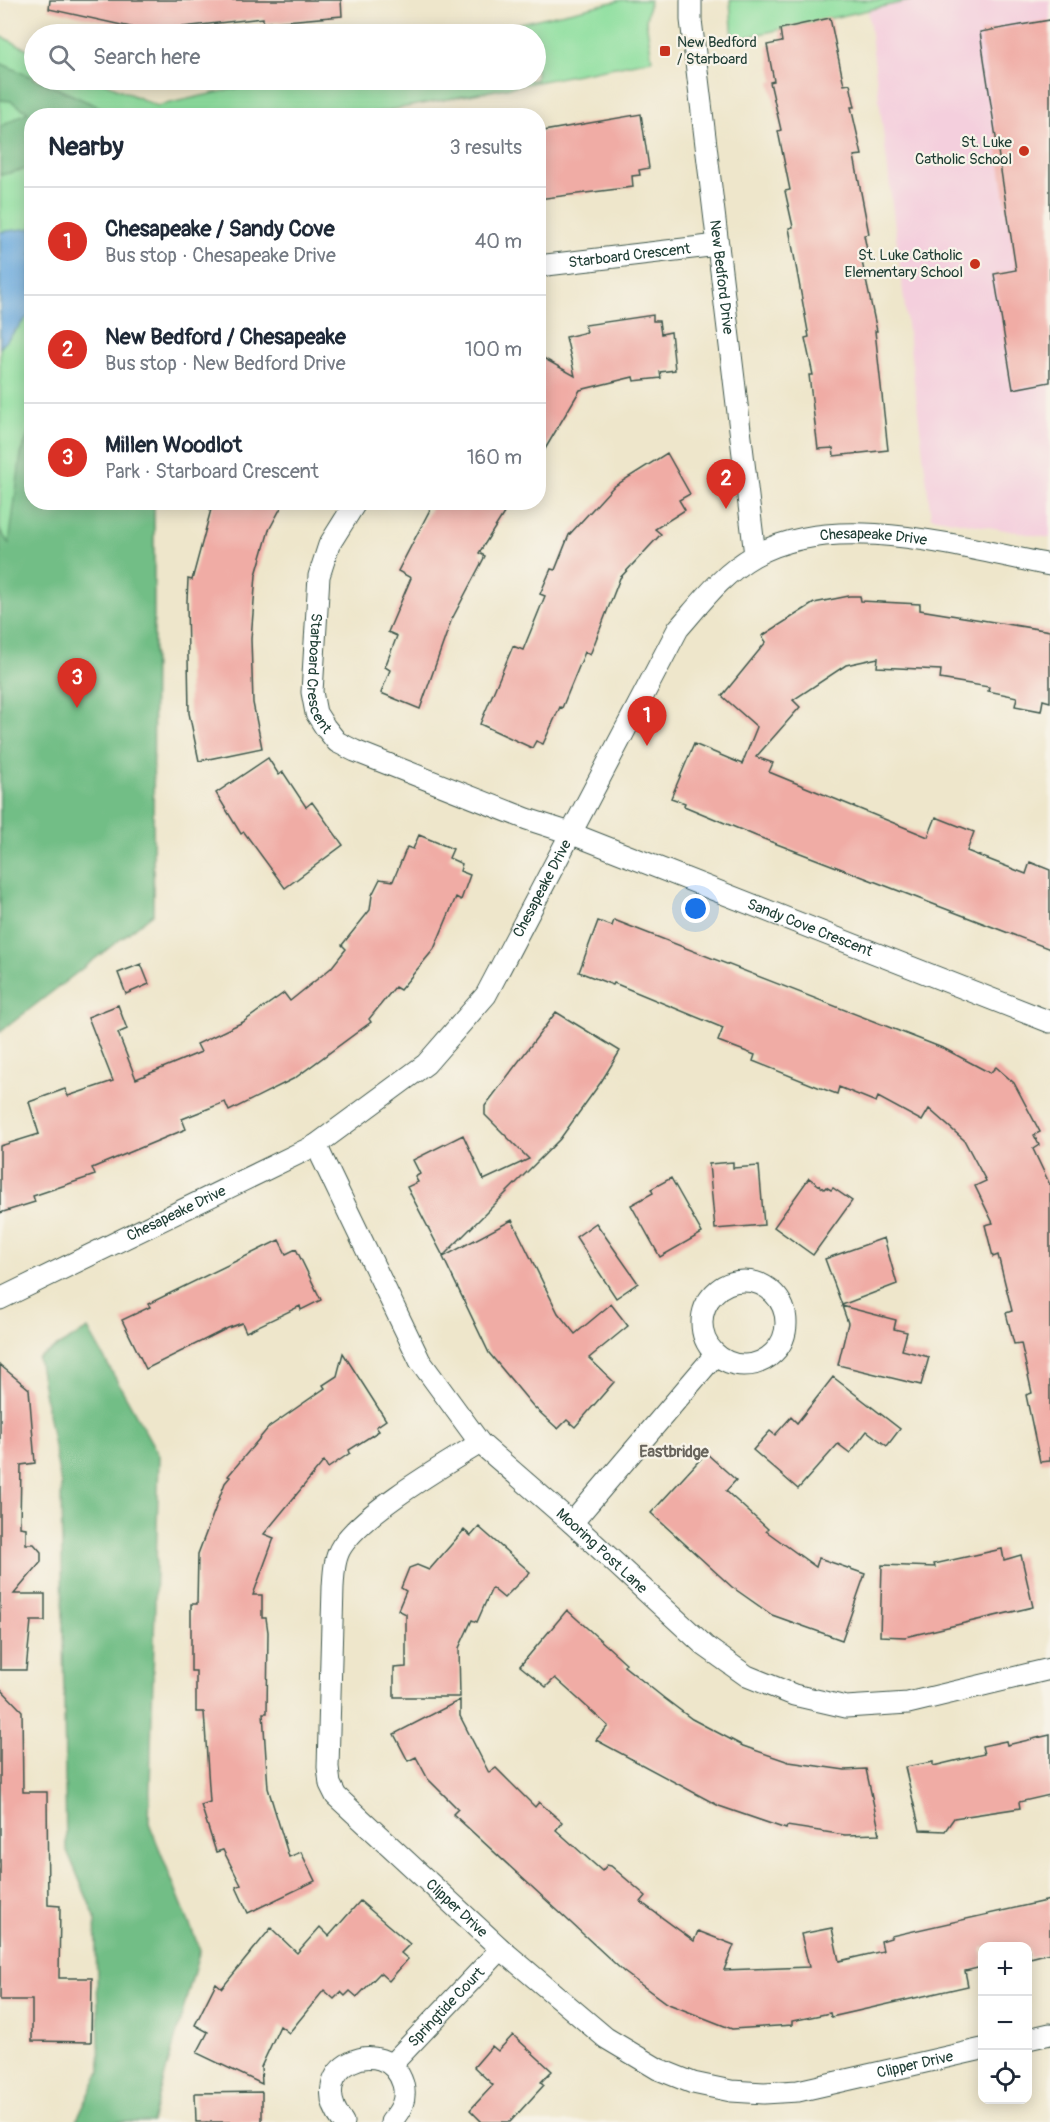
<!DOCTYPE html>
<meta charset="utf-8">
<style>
:root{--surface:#fff;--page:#f2f2f3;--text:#1f2937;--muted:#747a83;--line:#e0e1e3;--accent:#d93025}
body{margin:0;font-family:Pangolin,sans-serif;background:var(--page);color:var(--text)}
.controls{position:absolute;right:18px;bottom:18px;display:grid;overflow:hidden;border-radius:12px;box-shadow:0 3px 15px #0003}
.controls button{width:54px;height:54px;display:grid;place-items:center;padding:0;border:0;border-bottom:2px solid var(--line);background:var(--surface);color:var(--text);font:30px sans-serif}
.you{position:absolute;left:696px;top:909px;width:21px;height:21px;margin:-15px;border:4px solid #fff;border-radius:50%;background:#1a73e8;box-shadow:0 0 0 9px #1a73e833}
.badge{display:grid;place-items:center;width:39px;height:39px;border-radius:50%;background:var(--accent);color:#fff;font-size:20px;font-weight:700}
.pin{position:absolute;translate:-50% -50px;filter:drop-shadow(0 2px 3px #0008)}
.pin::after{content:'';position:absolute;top:32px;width:21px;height:18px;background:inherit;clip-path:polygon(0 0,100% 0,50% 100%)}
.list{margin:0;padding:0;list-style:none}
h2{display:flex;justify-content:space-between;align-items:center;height:78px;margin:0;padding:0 24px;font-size:26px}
h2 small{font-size:20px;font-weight:400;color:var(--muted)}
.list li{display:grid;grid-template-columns:39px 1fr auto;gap:18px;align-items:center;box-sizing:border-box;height:108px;padding:0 24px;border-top:2px solid var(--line)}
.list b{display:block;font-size:22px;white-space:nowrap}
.list p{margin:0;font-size:20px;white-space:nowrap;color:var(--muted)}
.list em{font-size:20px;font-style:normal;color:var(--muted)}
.icon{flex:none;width:33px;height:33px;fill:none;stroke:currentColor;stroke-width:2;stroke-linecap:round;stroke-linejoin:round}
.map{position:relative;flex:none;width:1050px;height:2122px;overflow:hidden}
.search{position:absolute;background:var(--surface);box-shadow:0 3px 15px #0003;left:24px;top:24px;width:522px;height:66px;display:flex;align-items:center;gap:15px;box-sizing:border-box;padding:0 21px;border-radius:33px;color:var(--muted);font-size:22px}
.panel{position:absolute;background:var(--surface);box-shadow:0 3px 15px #0003;left:24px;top:108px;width:522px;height:402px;border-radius:24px}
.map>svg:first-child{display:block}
.built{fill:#f4cfdd}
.green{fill:#8edf9f;stroke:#568e6a;stroke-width:1.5}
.forest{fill:#72be86;stroke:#487e5d;stroke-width:1.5}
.water{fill:#6baade;stroke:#457489;stroke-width:1.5}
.building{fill:#f0aca5}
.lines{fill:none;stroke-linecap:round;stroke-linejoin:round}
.minor-casing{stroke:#3e564b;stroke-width:23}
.minor{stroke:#fff;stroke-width:21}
.poi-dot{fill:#c8321e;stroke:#f7f3e8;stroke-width:2}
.labels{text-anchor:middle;stroke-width:4.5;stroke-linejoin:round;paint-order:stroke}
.poi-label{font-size:15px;fill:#1f3d34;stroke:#f7f3e8;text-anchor:end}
.street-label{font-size:15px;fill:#1f3d34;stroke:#f7f3e8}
.neighbourhood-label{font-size:16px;font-weight:bold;fill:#68645c;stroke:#f7f3e8}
</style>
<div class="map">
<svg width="1050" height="2122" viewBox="0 0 1050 2122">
<rect width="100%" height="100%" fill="#f7f3e8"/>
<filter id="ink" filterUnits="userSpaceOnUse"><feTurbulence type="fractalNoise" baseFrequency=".0167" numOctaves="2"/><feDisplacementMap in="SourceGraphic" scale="12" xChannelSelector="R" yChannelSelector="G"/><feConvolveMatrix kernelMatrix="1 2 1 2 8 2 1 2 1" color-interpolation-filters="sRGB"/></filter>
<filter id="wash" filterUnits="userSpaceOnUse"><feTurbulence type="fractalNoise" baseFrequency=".008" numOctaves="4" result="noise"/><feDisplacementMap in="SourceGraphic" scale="24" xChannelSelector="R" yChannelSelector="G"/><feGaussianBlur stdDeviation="1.35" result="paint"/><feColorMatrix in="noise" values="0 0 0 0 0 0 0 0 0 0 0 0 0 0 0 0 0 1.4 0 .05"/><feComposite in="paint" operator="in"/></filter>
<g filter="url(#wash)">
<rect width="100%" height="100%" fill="#eee6cb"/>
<path class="built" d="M 913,0 L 1050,0 L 1050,538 L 931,517 L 868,11 Z"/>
<path class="green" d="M 622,0 L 650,0 L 646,20 L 652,60 L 364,115 L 32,116 L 32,502 L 154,503 L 153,914 L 0,1031 L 0,36 L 34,52 L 34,80 L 98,80 L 157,106 L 273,80 L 536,80 L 536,34 L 471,34 Z
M 730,0 L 913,0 L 733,40 Z"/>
<path class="forest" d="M 0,63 L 117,115 L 32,116 L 31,168 L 0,175 L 0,127 L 28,112 L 11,101 L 0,100 Z
M 31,426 L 32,502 L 154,503 L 153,914 L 0,1032 L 0,530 L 9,544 L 21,455 Z
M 88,1329 L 159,1456 L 149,1823 L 200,1950 L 152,2122 L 76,2122 L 100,2071 L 95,1917 L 66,1848 L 61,1485 L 38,1358 Z"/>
<path class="water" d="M 31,228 L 31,313 L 0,348 L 0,232 Z"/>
<g id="blocks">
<path class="building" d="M 50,0 L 341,0 L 342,16 L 263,23 L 263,18 L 174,28 L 173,34 L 162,34 L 49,9 Z
M 830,18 L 844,85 L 850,84 L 855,107 L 851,107 L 862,155 L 854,156 L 869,234 L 864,235 L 868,255 L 861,257 L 877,331 L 875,331 L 888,450 L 834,456 L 833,448 L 818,449 L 809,375 L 813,375 L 805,338 L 809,337 L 789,228 L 793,227 L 785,191 L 790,190 L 778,131 L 781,130 L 770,82 L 774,81 L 767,45 L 782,42 L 780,29 Z
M 1050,20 L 1050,382 L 1013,389 L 994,274 L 1016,270 L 980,32 Z
M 641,114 L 649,168 L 639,170 L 640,175 L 632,176 L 633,187 L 538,199 L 538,132 Z
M 653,315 L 653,321 L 659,321 L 661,334 L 671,332 L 675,370 L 660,372 L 661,378 L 634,381 L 633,377 L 580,390 L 538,461 L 538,355 L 575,376 L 566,337 L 587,332 L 585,325 Z
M 667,453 L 690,494 L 679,500 L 685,510 L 655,529 L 661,534 L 620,578 L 590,655 L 585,652 L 562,708 L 560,707 L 543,744 L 536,741 L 532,748 L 480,724 L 513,646 L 523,650 L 545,596 L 540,594 L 551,569 L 555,570 L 569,535 L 613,487 Z
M 213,502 L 284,502 L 269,530 L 256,575 L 251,639 L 253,703 L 262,748 L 199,761 L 189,713 L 187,601 L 188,579 L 192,580 Z
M 434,502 L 511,502 L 479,553 L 485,556 L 451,621 L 420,709 L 381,693 L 390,670 L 385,667 L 397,636 L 388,632 L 411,578 L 398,571 Z
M 849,596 L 860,596 L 861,601 L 920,604 L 920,610 L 1050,631 L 1050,702 L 1043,700 L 1041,711 L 1015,706 L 1017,697 L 988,691 L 989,687 L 940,679 L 941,670 L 877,667 L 878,658 L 846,665 L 793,700 L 800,707 L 756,757 L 773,763 L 769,772 L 928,837 L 936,817 L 974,832 L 967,851 L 1026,874 L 1030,862 L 1050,870 L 1050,949 L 756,836 L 684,806 L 685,803 L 671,798 L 694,744 L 742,764 L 757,727 L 722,696 L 766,642 L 762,636 L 814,603 Z
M 268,758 L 279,775 L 283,772 L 306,807 L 312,802 L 343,845 L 285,888 L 244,832 L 241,834 L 216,793 Z
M 419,835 L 453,849 L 449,858 L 462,864 L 460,871 L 470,875 L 461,900 L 456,897 L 434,949 L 400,990 L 395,987 L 369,1019 L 371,1022 L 295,1078 L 229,1111 L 225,1102 L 182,1119 L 186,1129 L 92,1168 L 95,1175 L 33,1196 L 35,1202 L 0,1213 L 0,1146 L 39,1134 L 29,1102 L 65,1089 L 68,1096 L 113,1081 L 88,1017 L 118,1005 L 127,1029 L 118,1033 L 136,1079 L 201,1052 L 197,1044 L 243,1022 L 284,993 L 290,1001 L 331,968 L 346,949 L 342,945 L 370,910 L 372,895 L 380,879 L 393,881 L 407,847 L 413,849 Z
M 614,920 L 945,1049 L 990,1073 L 996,1067 L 1014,1083 L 1040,1132 L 1034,1135 L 1039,1145 L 1033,1149 L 1050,1185 L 1050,1461 L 1040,1462 L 1026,1395 L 1032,1393 L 1021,1343 L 1014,1344 L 1006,1313 L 1012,1311 L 998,1255 L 993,1257 L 985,1225 L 993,1223 L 975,1186 L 986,1181 L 964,1140 L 929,1109 L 922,1121 L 878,1097 L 876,1102 L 839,1087 L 837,1094 L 818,1087 L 753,1061 L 755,1055 L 718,1041 L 723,1028 L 614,983 L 613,985 L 579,972 L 598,921 L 612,926 Z
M 141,964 L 149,984 L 126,994 L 118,973 Z
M 556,1012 L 620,1051 L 601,1082 L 560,1139 L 443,1256 L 407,1187 L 418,1182 L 415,1177 L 420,1174 L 413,1160 L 463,1135 L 484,1180 L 529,1159 L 485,1115 L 485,1106 Z
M 733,1162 L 733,1168 L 759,1166 L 764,1225 L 715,1229 L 709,1164 Z
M 671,1178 L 702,1233 L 660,1257 L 631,1205 L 653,1193 L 651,1189 Z
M 809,1178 L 824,1189 L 826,1187 L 831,1190 L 833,1188 L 852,1201 L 813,1255 L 774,1227 Z
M 512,1220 L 558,1313 L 575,1334 L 611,1304 L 628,1326 L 589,1358 L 614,1382 L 575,1427 L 567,1420 L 558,1429 L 533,1406 L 489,1353 L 443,1257 Z
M 596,1223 L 638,1283 L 616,1298 L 576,1237 Z
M 884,1238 L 897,1284 L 842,1305 L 825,1259 Z
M 279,1240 L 286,1254 L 296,1249 L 321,1300 L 301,1310 L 300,1306 L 246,1332 L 242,1323 L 228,1328 L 146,1369 L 122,1320 L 150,1307 L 148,1304 Z
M 842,1306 L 896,1320 L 894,1329 L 907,1332 L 902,1350 L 929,1357 L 921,1385 L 838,1365 L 848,1323 Z
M 343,1353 L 386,1420 L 376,1427 L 379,1431 L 349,1450 L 350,1453 L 328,1468 L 324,1461 L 264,1534 L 274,1538 L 253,1595 L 262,1595 L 262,1618 L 266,1618 L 268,1632 L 267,1713 L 263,1713 L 268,1788 L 289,1857 L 301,1852 L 315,1881 L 248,1913 L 236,1887 L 241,1885 L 223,1850 L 216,1852 L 201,1805 L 210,1802 L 204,1712 L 196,1712 L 196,1671 L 191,1671 L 191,1604 L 197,1604 L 198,1554 L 225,1483 L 230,1477 L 228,1476 L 269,1427 L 325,1388 L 323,1385 L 337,1376 Z
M 0,1365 L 29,1389 L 35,1463 L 21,1465 L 20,1527 L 26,1528 L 26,1544 L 34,1544 L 41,1552 L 41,1562 L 14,1594 L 45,1594 L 45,1621 L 31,1621 L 26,1670 L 0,1670 Z
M 833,1377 L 900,1429 L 887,1446 L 867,1431 L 850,1453 L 838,1444 L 798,1489 L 753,1450 L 770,1431 L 775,1435 L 791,1417 L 797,1423 Z
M 706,1453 L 736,1480 L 726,1491 L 768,1529 L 766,1531 L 816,1567 L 819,1558 L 865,1574 L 842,1640 L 772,1615 L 732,1587 L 651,1513 Z
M 479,1527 L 530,1572 L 504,1598 L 492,1588 L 477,1622 L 472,1620 L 459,1648 L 460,1697 L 394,1697 L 394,1668 L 406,1667 L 406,1614 L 398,1610 L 406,1591 L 401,1588 L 409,1568 L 417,1565 L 429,1570 L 464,1530 L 471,1536 Z
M 1002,1549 L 1004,1560 L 1021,1555 L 1033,1607 L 905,1637 L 880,1636 L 882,1565 L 935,1567 L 934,1564 Z
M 567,1610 L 626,1663 L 624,1666 L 664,1698 L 692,1719 L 743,1746 L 789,1762 L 845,1770 L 866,1769 L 880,1834 L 845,1835 L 787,1826 L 786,1829 L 719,1806 L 596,1740 L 608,1726 L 555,1678 L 546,1687 L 520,1666 Z
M 0,1688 L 22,1711 L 23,1792 L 47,1792 L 48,1905 L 60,1906 L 59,1978 L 92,1978 L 91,2042 L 32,2041 L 32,2000 L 0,2000 Z
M 460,1700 L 460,1716 L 489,1773 L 496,1768 L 535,1807 L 539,1802 L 562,1822 L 556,1830 L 602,1871 L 607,1865 L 611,1866 L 646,1896 L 641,1902 L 694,1941 L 698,1931 L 734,1945 L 724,1970 L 809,1967 L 801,1934 L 832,1928 L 839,1961 L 883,1951 L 881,1941 L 891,1938 L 891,1936 L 1050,1900 L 1050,1953 L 1030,1958 L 1028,1947 L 982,1947 L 982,1967 L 965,1971 L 968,1986 L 831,2017 L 830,2013 L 792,2021 L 792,2025 L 732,2029 L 666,2003 L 624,1972 L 453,1814 L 458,1809 L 428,1779 L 416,1757 L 408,1761 L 394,1734 Z
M 1050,1735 L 1050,1795 L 1019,1802 L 1020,1808 L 954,1818 L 945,1831 L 920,1830 L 905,1767 L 933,1762 L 933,1766 L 984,1754 L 982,1746 L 1006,1741 L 1007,1745 Z
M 360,1901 L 410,1944 L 401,1953 L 408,1959 L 389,1981 L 380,1973 L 357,1997 L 350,1991 L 345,1996 L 341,1992 L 334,1999 L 324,1990 L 289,2033 L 280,2026 L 261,2067 L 262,2084 L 197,2053 L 208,2032 L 195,2025 L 216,1983 L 222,1988 L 271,1928 L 297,1953 L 320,1927 L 329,1936 Z
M 513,2035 L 552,2071 L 541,2082 L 544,2085 L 510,2122 L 482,2122 L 470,2110 L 493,2085 L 474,2067 L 492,2046 L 498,2051 Z
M 262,2092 L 262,2122 L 196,2122 L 195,2093 Z"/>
</g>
</g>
<g filter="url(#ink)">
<use href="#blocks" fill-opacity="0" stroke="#3e564b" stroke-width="1.5"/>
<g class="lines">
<g class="minor-casing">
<g id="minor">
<path id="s1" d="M 691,0 L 691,20 L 755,555"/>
<path id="s2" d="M 538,266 L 718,245"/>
<path id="s3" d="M 356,502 L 329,545 L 319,576 L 312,692 L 316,713 L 325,727 L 337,742 L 355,751 L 527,819 L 570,833 L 1050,1022"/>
<path id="s4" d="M 316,1145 L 420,1361 L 480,1443 L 572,1523 L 705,1646 L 747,1676 L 794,1695 L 846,1707 L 908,1703 L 1050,1669"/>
<circle cx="744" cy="1323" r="42"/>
<path id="s5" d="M 0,1299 L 316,1145 L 426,1064 L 486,995 L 678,629 C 701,603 722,574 754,556 C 836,509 962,548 1050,565"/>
<path id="s6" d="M 480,1443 C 443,1466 365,1511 342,1546 C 334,1558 334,1573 333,1587 L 328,1767 L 330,1784 L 336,1796 L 501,1949 L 606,2038 L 658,2069 L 693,2083 L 731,2091 L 764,2093 L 798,2091 L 982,2049"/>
<path d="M 572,1523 L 715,1355"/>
<path d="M 1028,2039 L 1050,2034"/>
<path id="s7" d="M 391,2065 L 501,1949"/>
<path d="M 343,2122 C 301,2067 386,2030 403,2084 C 407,2100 401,2110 391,2122"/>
</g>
</g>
<use href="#minor" class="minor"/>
</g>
</g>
<g class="poi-dot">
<rect x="659" y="45" width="12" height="12" rx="3"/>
<circle cx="1024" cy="151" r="6"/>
<circle cx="975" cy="264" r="6"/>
</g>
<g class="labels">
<g class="poi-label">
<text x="677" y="47" text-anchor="start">New Bedford<tspan x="677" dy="17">/ Starboard</tspan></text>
<text x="1012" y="147">St. Luke<tspan x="1012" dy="17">Catholic School</tspan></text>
<text x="963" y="260">St. Luke Catholic<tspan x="963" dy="17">Elementary School</tspan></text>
</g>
<g class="street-label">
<text dy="5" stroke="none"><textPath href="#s2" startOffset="92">Starboard Crescent</textPath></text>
<text dy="5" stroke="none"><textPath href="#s1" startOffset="279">New Bedford Drive</textPath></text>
<text dy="5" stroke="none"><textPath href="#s5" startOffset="1222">Chesapeake Drive</textPath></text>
<text dy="5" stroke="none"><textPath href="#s3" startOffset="182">Starboard Crescent</textPath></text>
<text dy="5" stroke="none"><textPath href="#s5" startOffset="700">Chesapeake Drive</textPath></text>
<text dy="5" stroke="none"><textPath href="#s3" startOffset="765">Sandy Cove Crescent</textPath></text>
<text dy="5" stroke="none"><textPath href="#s5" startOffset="196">Chesapeake Drive</textPath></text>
<text dy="5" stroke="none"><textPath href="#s4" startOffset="504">Mooring Post Lane</textPath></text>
<text dy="5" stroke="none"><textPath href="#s6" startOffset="591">Clipper Drive</textPath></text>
<text dy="5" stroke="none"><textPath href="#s7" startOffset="80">Springtide Court</textPath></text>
<text dy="5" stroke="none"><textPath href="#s6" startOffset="1113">Clipper Drive</textPath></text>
</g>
<g class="neighbourhood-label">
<text x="674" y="1457">Eastbridge</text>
</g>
</g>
</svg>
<div class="controls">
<button>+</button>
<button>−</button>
<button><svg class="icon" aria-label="locate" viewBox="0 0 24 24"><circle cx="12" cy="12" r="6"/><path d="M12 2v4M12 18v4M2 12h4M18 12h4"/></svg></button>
</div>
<div class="you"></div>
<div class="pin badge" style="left:647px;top:746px">1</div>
<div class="pin badge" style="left:726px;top:509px">2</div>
<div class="pin badge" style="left:77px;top:708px">3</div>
<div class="search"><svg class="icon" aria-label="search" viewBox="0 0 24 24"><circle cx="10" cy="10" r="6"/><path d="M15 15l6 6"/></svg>Search here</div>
<section class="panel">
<h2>Nearby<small>3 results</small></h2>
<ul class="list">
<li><span class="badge">1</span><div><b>Chesapeake / Sandy Cove</b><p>Bus stop · Chesapeake Drive</p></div><em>40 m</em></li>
<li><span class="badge">2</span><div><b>New Bedford / Chesapeake</b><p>Bus stop · New Bedford Drive</p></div><em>100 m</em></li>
<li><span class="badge">3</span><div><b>Millen Woodlot</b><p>Park · Starboard Crescent</p></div><em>160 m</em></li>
</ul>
</section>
</div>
